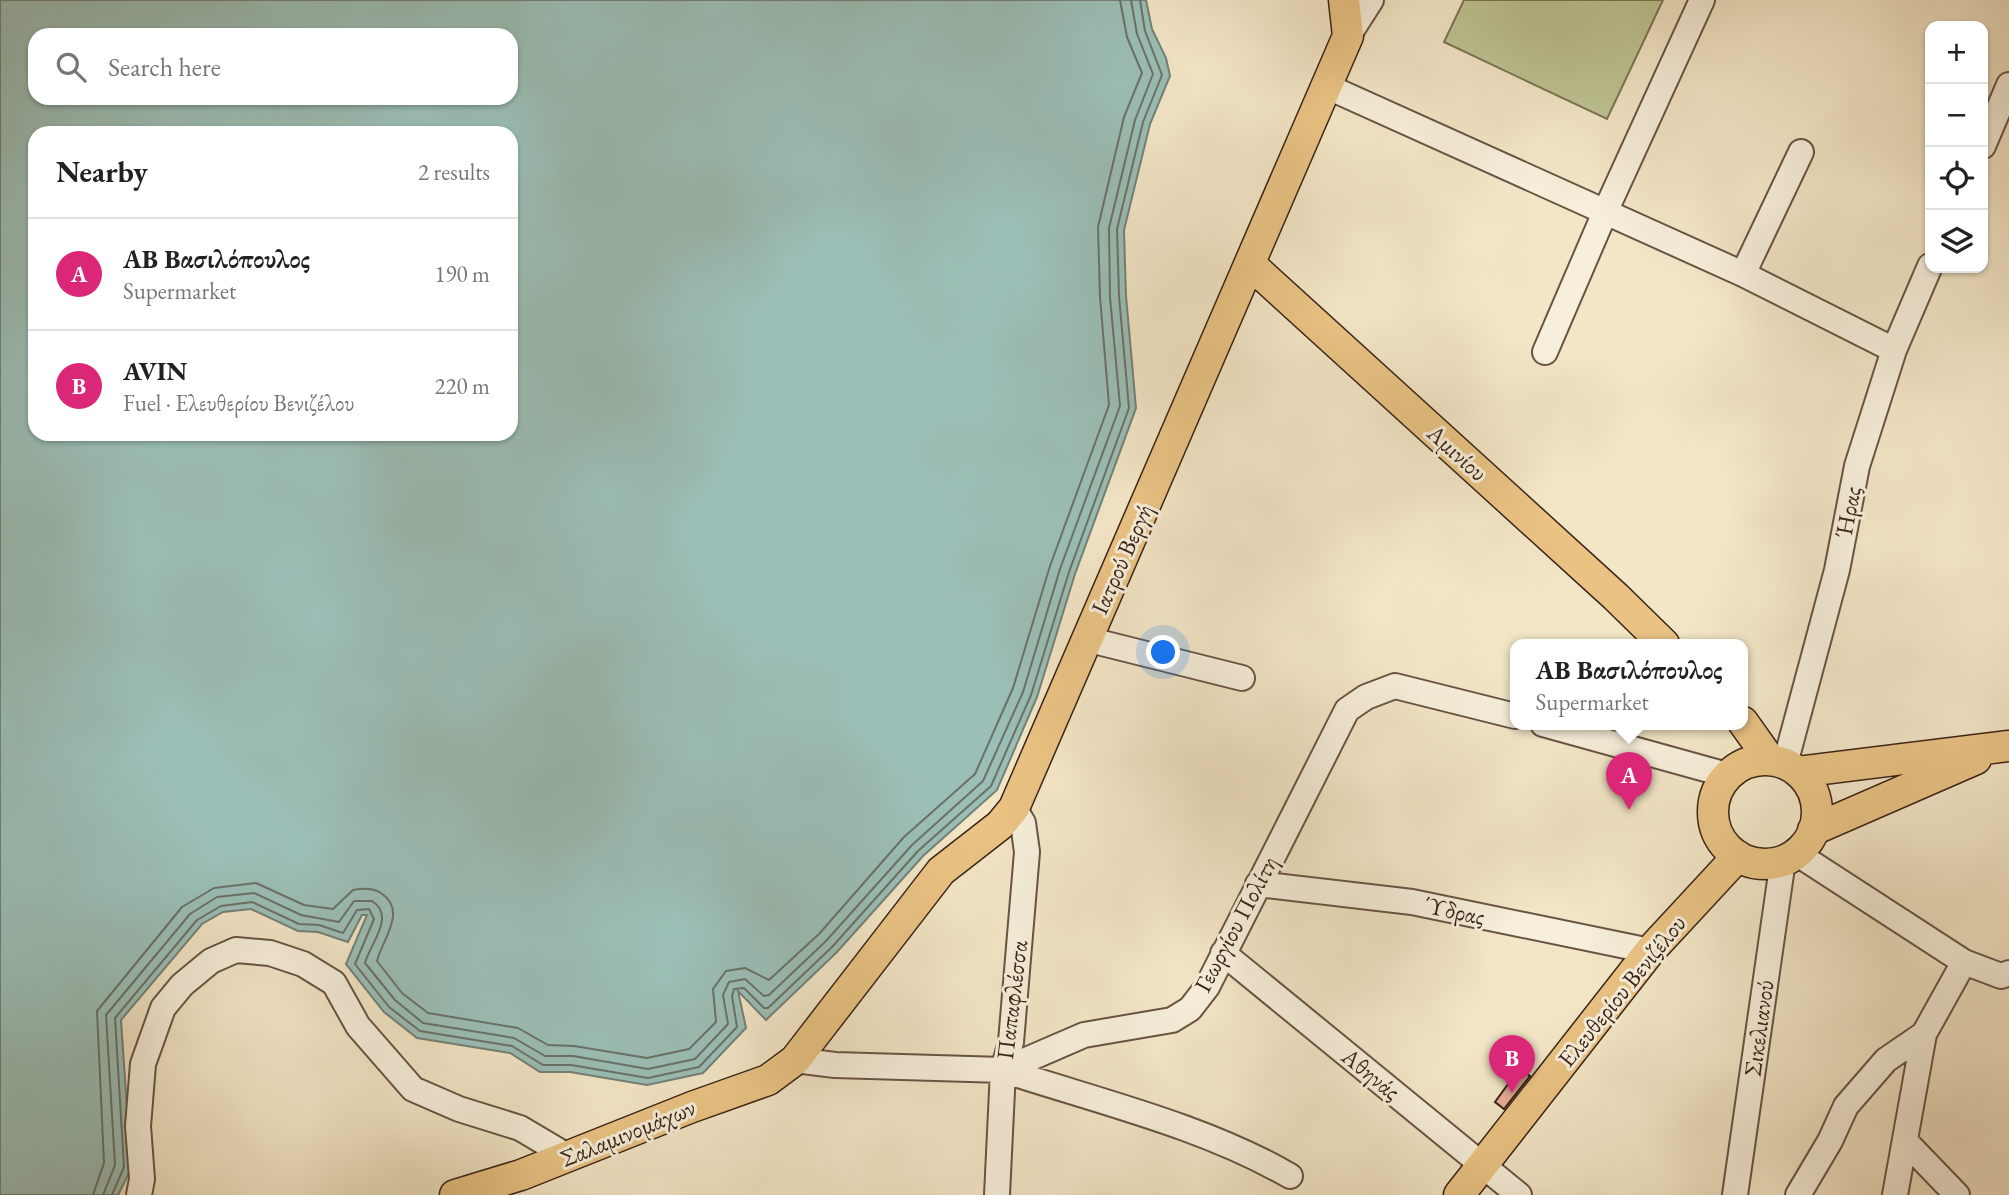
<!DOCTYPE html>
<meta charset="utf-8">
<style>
:root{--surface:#fff;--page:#f6f6f6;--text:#222;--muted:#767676;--line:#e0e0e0;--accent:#db2777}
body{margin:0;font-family:"EB Garamond",serif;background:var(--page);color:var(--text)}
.controls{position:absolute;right:21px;top:21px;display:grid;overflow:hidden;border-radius:14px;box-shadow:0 2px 5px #0004}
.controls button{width:63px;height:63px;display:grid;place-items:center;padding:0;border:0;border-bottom:2px solid var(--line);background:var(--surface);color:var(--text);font:35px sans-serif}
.you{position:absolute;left:1164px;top:653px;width:24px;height:24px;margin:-18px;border:5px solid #fff;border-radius:50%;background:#1a73e8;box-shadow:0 0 0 10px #1a73e833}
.badge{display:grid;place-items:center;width:46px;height:46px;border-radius:50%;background:var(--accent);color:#fff;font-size:23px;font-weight:700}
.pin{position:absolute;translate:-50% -58px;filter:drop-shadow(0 2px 4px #0008)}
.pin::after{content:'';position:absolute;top:37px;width:24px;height:21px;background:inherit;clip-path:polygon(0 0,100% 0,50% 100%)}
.popup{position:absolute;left:1510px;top:639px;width:238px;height:91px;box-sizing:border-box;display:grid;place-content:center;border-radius:14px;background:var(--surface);filter:drop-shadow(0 2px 5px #0005);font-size:23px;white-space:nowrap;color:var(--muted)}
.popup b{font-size:26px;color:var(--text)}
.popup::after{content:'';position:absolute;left:50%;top:100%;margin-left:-14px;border:14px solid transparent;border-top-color:var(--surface)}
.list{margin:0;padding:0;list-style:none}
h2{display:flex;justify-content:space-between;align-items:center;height:91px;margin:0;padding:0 28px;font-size:30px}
h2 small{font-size:23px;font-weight:400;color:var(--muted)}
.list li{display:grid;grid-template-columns:46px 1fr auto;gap:21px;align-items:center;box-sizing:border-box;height:112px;padding:0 28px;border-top:2px solid var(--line)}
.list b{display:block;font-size:26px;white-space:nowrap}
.list p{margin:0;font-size:23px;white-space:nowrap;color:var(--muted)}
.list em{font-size:23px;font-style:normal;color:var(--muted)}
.icon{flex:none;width:38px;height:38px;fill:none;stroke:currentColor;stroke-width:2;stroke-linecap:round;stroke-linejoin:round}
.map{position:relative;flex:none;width:2009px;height:1195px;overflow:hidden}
.search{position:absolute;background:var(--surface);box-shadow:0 2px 5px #0004;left:28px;top:28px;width:490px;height:77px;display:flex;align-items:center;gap:18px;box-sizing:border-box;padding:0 24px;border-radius:21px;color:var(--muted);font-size:26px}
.panel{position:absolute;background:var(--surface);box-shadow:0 2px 5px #0004;left:28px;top:126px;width:490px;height:315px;border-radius:21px}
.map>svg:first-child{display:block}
.green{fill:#bec493;stroke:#7c7456;stroke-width:2}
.water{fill:#9bbfb7;stroke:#748177;stroke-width:2;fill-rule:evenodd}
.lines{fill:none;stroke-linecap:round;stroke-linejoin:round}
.shore{stroke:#6a7168;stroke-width:2}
.building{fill:#eaad98;stroke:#392318;stroke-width:2}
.minor-casing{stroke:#685444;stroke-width:28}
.major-casing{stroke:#392318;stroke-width:33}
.minor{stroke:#f7efdb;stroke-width:24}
.major{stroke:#eac384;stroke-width:30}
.labels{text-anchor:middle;stroke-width:6;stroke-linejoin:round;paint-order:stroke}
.street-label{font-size:24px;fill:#392318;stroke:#f7efdb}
</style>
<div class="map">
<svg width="2009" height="1195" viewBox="0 0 2009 1195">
<rect width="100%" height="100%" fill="#f3e6c7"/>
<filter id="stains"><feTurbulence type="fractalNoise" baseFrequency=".00286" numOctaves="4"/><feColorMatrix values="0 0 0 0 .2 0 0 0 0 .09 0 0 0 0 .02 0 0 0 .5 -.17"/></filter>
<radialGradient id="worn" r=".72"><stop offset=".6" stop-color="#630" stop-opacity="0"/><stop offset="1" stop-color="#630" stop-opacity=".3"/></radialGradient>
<path class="green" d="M 1464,0 L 1663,0 L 1607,119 L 1444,42 Z"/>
<path class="water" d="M 0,0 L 1146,0 L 1152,29 L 1166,58 L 1170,76 L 1150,124 L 1124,230 L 1126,296 L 1136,408 L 1075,574 L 1037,697 L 997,790 L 923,856 L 837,952 L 766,1020 L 738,991 L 746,1028 L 703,1073 L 647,1085 L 570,1072 L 540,1072 L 510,1053 L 417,1038 L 384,1012 L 346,964 L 367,915 L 362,915 L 348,942 L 318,932 L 298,931 L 251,909 L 223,912 L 202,924 L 121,1020 L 131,1169 L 118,1195 L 0,1195 ZM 35,35 L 511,35 L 511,98 L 35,98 ZM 35,133 L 511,133 L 511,434 L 35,434 Z"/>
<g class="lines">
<path class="shore" d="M 93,1195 L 104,1163 L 97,1011 L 182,907 L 214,888 L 256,883 L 304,905 L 333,909 L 353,890 C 363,888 373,888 381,893 C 408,911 382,940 377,961 L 402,993 L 428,1013 L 518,1028 L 548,1045 L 574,1046 L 647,1058 L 689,1049 L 716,1022 L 713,989 L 726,971 L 745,968 L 769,980 L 819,934 L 904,837 L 975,774 L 1013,688 L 1050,566 L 1109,405 L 1100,297 L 1098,227 L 1124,117 L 1142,73 L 1127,37 L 1120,0
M 103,1195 L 115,1165 L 106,1015 L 190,914 L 217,897 L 254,893 L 301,915 L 339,922 L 354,901 L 372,901 C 396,916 370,944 365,963 L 395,1000 L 423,1023 L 514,1038 L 545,1056 L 573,1056 L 648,1069 L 695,1059 L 728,1024 L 723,995 L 729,982 L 745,979 L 764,996 L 769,995 L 826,941 L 912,845 L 983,781 L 1023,692 L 1060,569 L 1120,406 L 1110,297 L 1109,228 L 1135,120 L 1153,74 L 1137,34 L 1131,0
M 112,1195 L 124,1167 L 115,1018 L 197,920 L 221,906 L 252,902 L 299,924 L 319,925 L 343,933 L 357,910 L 369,909 L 374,919 L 355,964 L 389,1007 L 420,1031 L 512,1046 L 543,1065 L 571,1065 L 648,1078 L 699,1067 L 737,1027 L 732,996 L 734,989 L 744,988 L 764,1008 L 768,1008 L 832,947 L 918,851 L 991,786 L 1031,695 L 1069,572 L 1129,408 L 1119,296 L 1117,229 L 1143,122 L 1162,75 L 1145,31 L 1140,0"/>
</g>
<path class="building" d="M 1519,1069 L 1530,1076 L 1504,1109 L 1495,1102 Z"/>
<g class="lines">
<g class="minor-casing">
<path id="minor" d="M 1348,36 L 1371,0
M 1326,86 L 1743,274 L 1894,350
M 1983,146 L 2009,85
M 1743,274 L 1801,152
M 1545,352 L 1606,210 L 1702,0
M 1086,639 L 1242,678
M 1543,724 L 1727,775
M 1785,764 L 1837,570 L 1857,466 L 1894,350 L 1930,266
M 1796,853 L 1964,962 L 2001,976 L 2009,973
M 1258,884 L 1412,902 L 1650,951
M 1223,953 L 1519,1195
M 795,1060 L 835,1065 L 1003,1070 L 1084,1035 L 1172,1020 L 1190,1009 L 1207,987 L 1347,710 L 1366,697 L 1395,686 L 1515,716
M 1003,1070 C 1097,1101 1204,1126 1290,1176
M 1905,1141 L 1957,1195
M 139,1195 L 142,1179 L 138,1126 L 143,1064 L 163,1008 L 182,985 L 211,961 L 236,950 L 270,953 L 303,964 L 334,983 L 358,1026 L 413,1089 L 459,1109 L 520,1128 L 569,1157
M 997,1195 L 1003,1070 L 1011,1042 L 1027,852 L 1023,823 L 1014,808
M 1735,1195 L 1783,860
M 1798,1195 L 1830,1141 L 1846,1106 L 1886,1060 L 1924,1034 L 1964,962
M 1895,1195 L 1924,1034"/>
</g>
<g class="major-casing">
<path id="major" d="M 1250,264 L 1616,597 L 1664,644
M 1743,722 L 1770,760
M1713 812a52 52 0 1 1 104 0a52 52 0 1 1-104 0Z
M 1798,772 L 2009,746
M 1813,830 L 1976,759
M 455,1195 L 521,1175 L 692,1107 L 768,1080 L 795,1060 L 941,871 L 1000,825 L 1014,808 L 1348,36 L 1344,0
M 1459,1195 L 1650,951 L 1738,856"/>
</g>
<use href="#minor" class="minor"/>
<use href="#major" class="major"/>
</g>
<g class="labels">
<g class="street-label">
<text transform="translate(1457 453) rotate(42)" y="8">Αμινίου</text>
<text transform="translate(1848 512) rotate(-79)" y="8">Ήρας</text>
<text transform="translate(1122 559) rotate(-66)" y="8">Ιατρού Βεργή</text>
<text transform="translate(1455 911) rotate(12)" y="8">Ύδρας</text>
<text transform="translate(1236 924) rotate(-62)" y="8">Γεωργίου Πολίτη</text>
<text transform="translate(1622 991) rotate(-51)" y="8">Ελευθερίου Βενιζέλου</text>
<text transform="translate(1012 1000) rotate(-83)" y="8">Παπαφλέσσα</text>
<text transform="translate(1759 1028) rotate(-82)" y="8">Σικελιανού</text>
<text transform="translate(1371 1074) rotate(39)" y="8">Αθηνάς</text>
<text transform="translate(628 1133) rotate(-22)" y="8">Σαλαμινομάχων</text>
</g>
</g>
<rect width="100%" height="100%" filter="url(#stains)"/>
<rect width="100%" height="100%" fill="url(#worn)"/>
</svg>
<div class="controls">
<button>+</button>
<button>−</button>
<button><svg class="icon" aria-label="locate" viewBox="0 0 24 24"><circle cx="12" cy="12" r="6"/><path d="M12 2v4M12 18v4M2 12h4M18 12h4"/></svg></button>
<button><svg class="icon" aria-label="layers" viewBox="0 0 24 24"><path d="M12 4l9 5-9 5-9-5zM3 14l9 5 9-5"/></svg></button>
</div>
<div class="you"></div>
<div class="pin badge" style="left:1629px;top:810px">A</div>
<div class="popup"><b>ΑΒ Βασιλόπουλος</b>Supermarket</div>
<div class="pin badge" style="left:1512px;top:1093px">B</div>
<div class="search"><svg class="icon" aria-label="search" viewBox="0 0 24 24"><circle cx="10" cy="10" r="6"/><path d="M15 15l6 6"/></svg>Search here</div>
<section class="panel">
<h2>Nearby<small>2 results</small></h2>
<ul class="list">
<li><span class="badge">A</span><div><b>ΑΒ Βασιλόπουλος</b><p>Supermarket</p></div><em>190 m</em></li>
<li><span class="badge">B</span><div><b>AVIN</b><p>Fuel · Ελευθερίου Βενιζέλου</p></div><em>220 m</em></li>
</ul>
</section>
</div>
